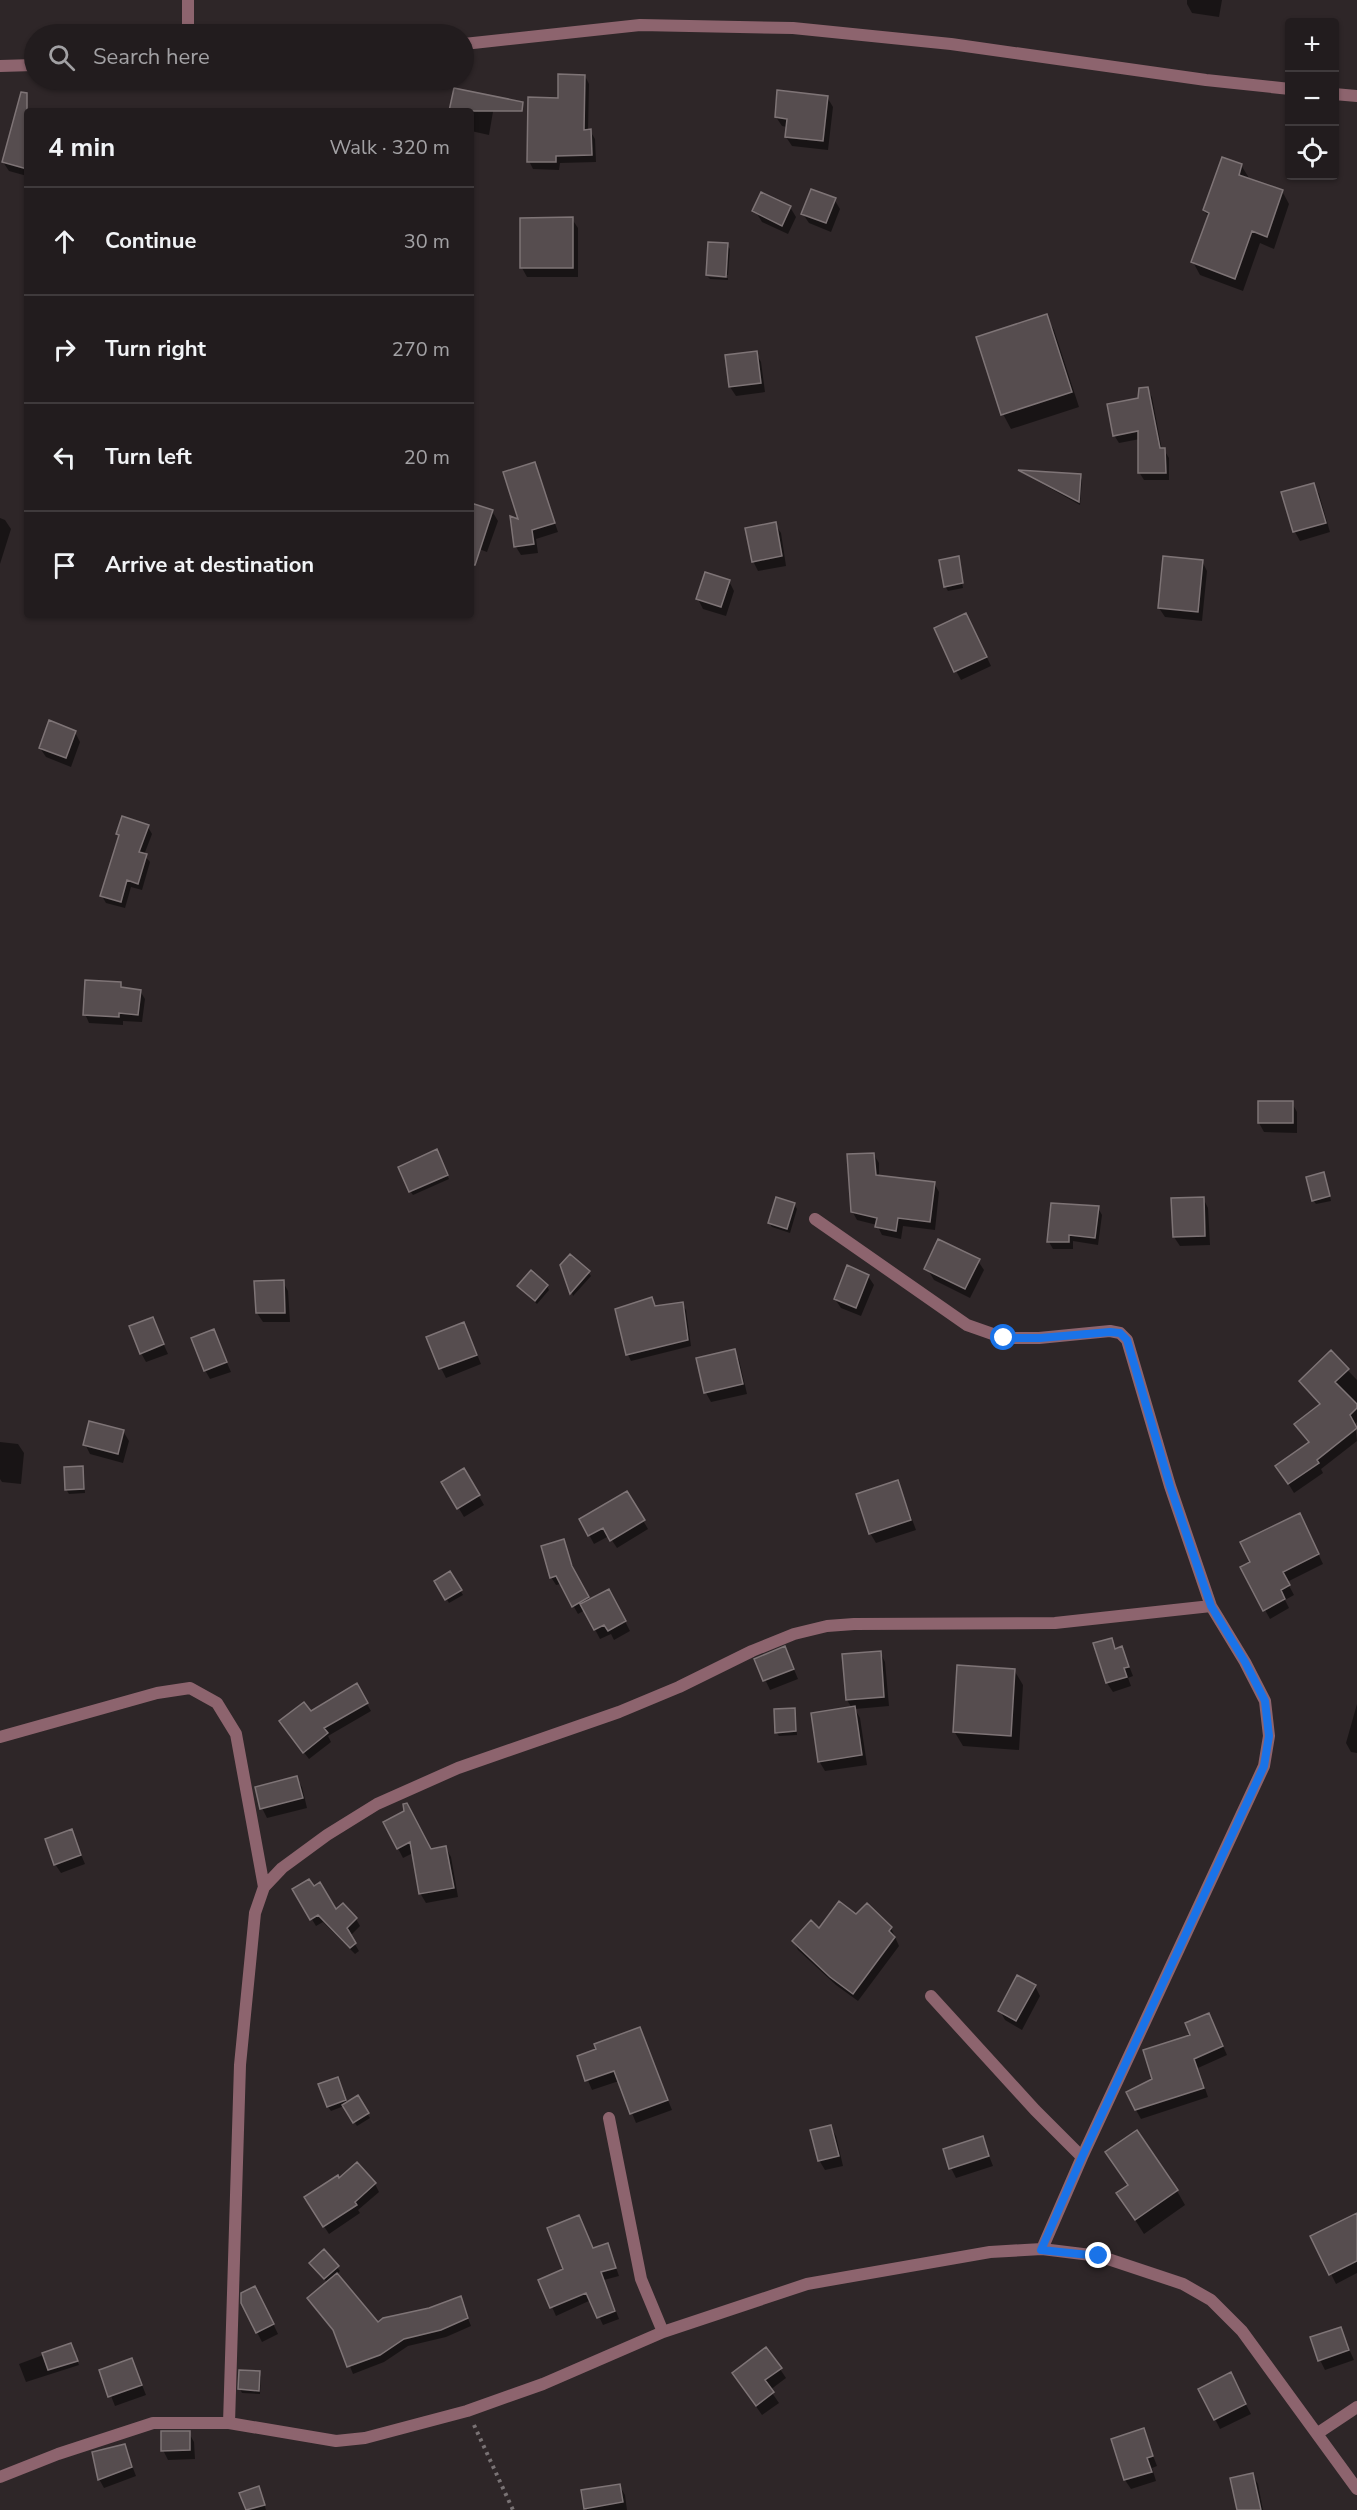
<!DOCTYPE html>
<meta charset="utf-8">
<style>
:root{--surface:#221c1e;--page:#2a2527;--text:#f1f3f6;--muted:#a2a1a4;--line:#3f3a3c}
body{margin:0;font-family:"Nunito Sans",sans-serif;background:var(--page);color:var(--text)}
.controls{position:absolute;right:18px;top:18px;display:grid;overflow:hidden;border-radius:6px;box-shadow:0 2px 4px #0004}
.controls button{width:54px;height:54px;display:grid;place-items:center;padding:0;border:0;border-bottom:2px solid var(--line);background:var(--surface);color:var(--text);font:30px sans-serif}
.stop{position:absolute;width:18px;height:18px;margin:-14px;border:4px solid #1a73e8;border-radius:50%;background:#fff}
.stop.end{background:#1a73e8;border-color:#fff;box-shadow:0 2px 6px #0008}
.list{margin:0;padding:0;list-style:none}
h2{display:flex;justify-content:space-between;align-items:center;height:78px;margin:0;padding:0 24px;font-size:26px}
h2 small{font-size:20px;font-weight:400;color:var(--muted)}
.list li{display:grid;grid-template-columns:39px 1fr auto;gap:18px;align-items:center;box-sizing:border-box;height:108px;padding:0 24px;border-top:2px solid var(--line)}
.list b{display:block;font-size:22px;white-space:nowrap}
.list em{font-size:20px;font-style:normal;color:var(--muted)}
.icon{flex:none;width:33px;height:33px;fill:none;stroke:currentColor;stroke-width:2;stroke-linecap:round;stroke-linejoin:round}
.map{position:relative;flex:none;width:1357px;height:2510px;overflow:hidden}
.search{position:absolute;background:var(--surface);box-shadow:0 2px 4px #0004;left:24px;top:24px;width:450px;height:66px;display:flex;align-items:center;gap:15px;box-sizing:border-box;padding:0 21px;border-radius:33px;color:var(--muted);font-size:22px}
.panel{position:absolute;background:var(--surface);box-shadow:0 2px 4px #0004;left:24px;top:108px;width:450px;height:510px;border-radius:6px}
.map>svg:first-child{display:block}
.shadow{fill:#0007}
.building{fill:#564d4f;stroke:#7e7476;stroke-width:1.5}
.lines{fill:none;stroke-linecap:round;stroke-linejoin:round}
.path{stroke:#797274;stroke-width:4;stroke-dasharray:3 4.5;stroke-linecap:butt}
.minor{stroke:#8d646e;stroke-width:12}
.tertiary{stroke:#8d646e;stroke-width:12}
.route{stroke:#1a73e8;stroke-width:8}
</style>
<div class="map">
<svg width="1357" height="2510" viewBox="0 0 1357 2510">
<rect width="100%" height="100%" fill="#2e2628"/>
<path class="shadow" d="M 1187,0 L 1222,0 L 1219,17 L 1192,13 L 1187,4 Z
M 585,76 L 589,84 L 588,131 L 590,131 L 595,139 L 596,162 L 560,163 L 559,170 L 533,169 L 529,161 L 559,99 Z
M 827,97 L 833,107 L 828,150 L 792,146 L 786,137 L 787,127 L 782,126 L 776,117 Z
M 494,106 L 489,135 L 471,131 L 471,111 L 451,111 Z
M 27,114 L 27,176 L 9,171 L 3,162 Z
M 1241,165 L 1249,178 L 1282,191 L 1289,204 L 1274,249 L 1260,243 L 1243,291 L 1200,275 L 1193,262 L 1209,218 L 1204,210 Z
M 762,194 L 790,207 L 796,217 L 788,234 L 762,222 L 756,212 Z
M 834,199 L 840,209 L 831,232 L 809,223 L 803,214 Z
M 572,219 L 578,228 L 578,277 L 527,277 L 522,268 Z
M 709,244 L 727,245 L 730,249 L 728,275 L 708,276 Z
M 708,277 L 728,278 L 728,280 L 710,279 Z
M 1046,316 L 1054,330 L 1079,407 L 1011,429 L 1003,414 L 978,338 Z
M 756,353 L 761,362 L 765,392 L 736,396 L 730,387 Z
M 1147,389 L 1152,397 L 1162,450 L 1164,450 L 1169,458 L 1169,480 L 1144,480 L 1139,472 L 1140,439 L 1119,443 L 1114,435 Z
M 534,464 L 558,532 L 536,539 L 538,553 L 521,555 L 516,547 Z
M 1021,472 L 1080,476 L 1082,480 L 1080,505 Z
M 1313,485 L 1319,494 L 1330,532 L 1300,541 L 1295,532 L 1283,493 Z
M 471,504 L 492,511 L 498,521 L 487,552 L 471,546 Z
M 0,518 L 5,520 L 11,529 L 0,564 Z
M 775,524 L 781,533 L 786,566 L 758,571 L 753,561 Z
M 958,560 L 963,588 L 948,591 L 945,586 Z
M 1202,561 L 1207,571 L 1202,621 L 1165,617 L 1159,608 Z
M 729,581 L 734,591 L 726,616 L 703,609 L 698,599 Z
M 971,624 L 991,666 L 961,680 L 956,671 Z
M 75,732 L 80,742 L 71,767 L 46,757 L 40,748 Z
M 148,827 L 152,834 L 144,855 L 150,862 L 142,890 L 131,887 L 125,908 L 106,903 L 102,896 L 120,838 L 117,834 Z
M 120,984 L 123,989 L 140,991 L 145,999 L 142,1022 L 123,1021 L 123,1025 L 89,1023 L 85,1014 Z
M 1292,1103 L 1297,1112 L 1297,1133 L 1264,1132 L 1259,1123 Z
M 438,1155 L 449,1179 L 413,1195 L 410,1191 Z
M 874,1155 L 879,1163 L 879,1177 L 934,1183 L 939,1192 L 935,1230 L 903,1226 L 901,1239 L 882,1235 L 877,1225 L 857,1220 L 852,1211 Z
M 1324,1174 L 1331,1201 L 1316,1204 L 1313,1200 Z
M 1203,1198 L 1208,1208 L 1210,1245 L 1180,1246 L 1174,1237 Z
M 794,1204 L 797,1209 L 790,1233 L 772,1227 L 769,1223 Z
M 1098,1208 L 1102,1215 L 1098,1245 L 1073,1241 L 1073,1249 L 1053,1249 L 1049,1242 Z
M 978,1261 L 984,1270 L 970,1298 L 934,1280 L 928,1270 Z
M 562,1265 L 588,1272 L 591,1276 L 573,1296 Z
M 868,1276 L 874,1285 L 861,1316 L 841,1308 L 835,1299 Z
M 283,1282 L 288,1291 L 290,1322 L 263,1322 L 257,1313 Z
M 547,1286 L 549,1290 L 537,1304 L 519,1287 Z
M 651,1299 L 656,1308 L 682,1304 L 686,1310 L 691,1346 L 631,1361 L 628,1355 Z
M 152,1319 L 168,1354 L 146,1362 L 141,1353 Z
M 213,1331 L 231,1372 L 210,1379 L 205,1370 Z
M 468,1333 L 481,1364 L 446,1378 L 441,1368 Z
M 734,1350 L 739,1360 L 747,1394 L 711,1402 L 706,1393 L 698,1359 Z
M 1330,1352 L 1357,1380 L 1357,1422 L 1355,1424 L 1357,1441 L 1321,1469 L 1323,1473 L 1294,1493 L 1283,1475 L 1310,1444 L 1296,1425 L 1320,1406 L 1301,1381 Z
M 123,1431 L 129,1441 L 123,1463 L 90,1454 L 85,1444 Z
M 0,1442 L 18,1444 L 24,1453 L 21,1484 L 2,1482 L 0,1479 Z
M 82,1467 L 84,1472 L 85,1493 L 69,1494 L 66,1489 Z
M 464,1470 L 484,1505 L 464,1517 L 443,1482 Z
M 898,1482 L 916,1530 L 876,1543 L 870,1533 Z
M 627,1493 L 648,1529 L 617,1548 L 609,1536 L 594,1544 L 581,1520 Z
M 1304,1524 L 1323,1564 L 1287,1582 L 1294,1595 L 1285,1600 L 1289,1608 L 1270,1619 L 1242,1568 Z
M 564,1541 L 576,1575 L 590,1601 L 614,1600 L 630,1631 L 614,1640 L 611,1634 L 600,1639 L 585,1610 L 578,1614 L 561,1584 L 556,1585 L 551,1577 Z
M 450,1573 L 463,1595 L 449,1603 L 436,1582 Z
M 1111,1640 L 1117,1650 L 1122,1648 L 1133,1676 L 1128,1678 L 1131,1686 L 1113,1692 L 1107,1683 L 1095,1644 Z
M 785,1648 L 798,1679 L 770,1690 L 756,1660 Z
M 880,1652 L 885,1662 L 889,1706 L 855,1709 L 860,1718 L 867,1765 L 825,1771 L 819,1761 L 852,1708 L 847,1700 Z
M 1014,1670 L 1023,1685 L 1019,1750 L 963,1746 L 954,1731 Z
M 356,1685 L 371,1711 L 328,1736 L 331,1742 L 309,1759 L 286,1729 Z
M 1357,1704 L 1357,1753 L 1351,1752 L 1346,1743 Z
M 794,1710 L 796,1714 L 797,1735 L 779,1736 L 776,1732 Z
M 296,1778 L 302,1787 L 307,1808 L 267,1818 L 262,1808 Z
M 385,1823 L 431,1850 L 446,1848 L 451,1857 L 458,1897 L 426,1903 L 420,1893 L 413,1853 L 403,1858 Z
M 71,1831 L 85,1864 L 61,1873 L 55,1864 Z
M 294,1890 L 336,1911 L 356,1919 L 360,1926 L 350,1936 L 359,1951 L 355,1954 L 323,1922 L 316,1926 Z
M 867,1905 L 891,1928 L 899,1946 L 858,2001 L 836,1985 L 798,1950 L 794,1942 L 856,1916 Z
M 1035,1986 L 1040,1996 L 1022,2030 L 1005,2020 L 1000,2011 Z
M 1213,2024 L 1227,2055 L 1198,2068 L 1208,2097 L 1141,2119 L 1136,2110 L 1154,2080 L 1192,2036 Z
M 639,2029 L 672,2110 L 636,2123 L 619,2081 L 592,2090 L 578,2057 Z
M 339,2083 L 347,2104 L 357,2097 L 370,2118 L 357,2126 L 344,2106 L 331,2111 L 328,2107 Z
M 830,2126 L 836,2136 L 843,2166 L 825,2170 L 819,2160 Z
M 982,2138 L 993,2166 L 956,2178 L 951,2168 Z
M 1115,2167 L 1177,2191 L 1185,2205 L 1144,2234 L 1118,2193 L 1129,2186 Z
M 339,2180 L 375,2184 L 379,2192 L 358,2210 L 360,2213 L 329,2234 L 311,2206 Z
M 1357,2214 L 1357,2273 L 1336,2284 L 1312,2236 Z
M 608,2245 L 619,2276 L 604,2280 L 619,2319 L 603,2325 L 591,2300 L 556,2316 L 540,2280 L 565,2270 L 593,2249 Z
M 324,2251 L 340,2271 L 336,2275 L 377,2324 L 460,2298 L 471,2326 L 446,2337 L 408,2346 L 384,2362 L 353,2374 L 337,2334 L 328,2283 L 313,2267 Z
M 260,2297 L 278,2334 L 262,2342 L 257,2332 Z
M 1340,2329 L 1354,2360 L 1325,2370 L 1320,2360 Z
M 70,2345 L 79,2365 L 26,2382 L 19,2364 Z
M 132,2360 L 146,2395 L 115,2406 L 101,2371 Z
M 780,2369 L 786,2378 L 770,2390 L 779,2403 L 762,2415 L 733,2373 Z
M 259,2373 L 261,2377 L 260,2394 L 242,2393 L 240,2389 Z
M 1235,2384 L 1251,2414 L 1220,2429 L 1200,2389 Z
M 1143,2430 L 1157,2466 L 1152,2468 L 1156,2481 L 1131,2489 L 1125,2480 L 1113,2440 Z
M 189,2433 L 194,2442 L 195,2459 L 168,2460 L 163,2450 Z
M 124,2445 L 136,2476 L 104,2488 L 99,2479 Z
M 1252,2474 L 1258,2484 L 1263,2510 L 1239,2510 Z
M 619,2485 L 625,2495 L 627,2510 L 587,2510 L 586,2508 Z
M 260,2492 L 266,2510 L 247,2510 L 241,2494 Z"/>
<path class="building" d="M 558,74 L 585,75 L 584,130 L 591,129 L 592,155 L 556,156 L 556,162 L 527,162 L 528,97 L 558,98 Z
M 454,88 L 523,102 L 522,111 L 449,111 Z
M 777,90 L 828,96 L 823,141 L 785,137 L 787,119 L 775,117 Z
M 21,92 L 27,93 L 27,169 L 2,162 Z
M 1222,157 L 1242,164 L 1239,175 L 1283,190 L 1267,237 L 1252,231 L 1235,279 L 1191,262 L 1209,213 L 1203,210 Z
M 811,189 L 836,198 L 826,223 L 801,214 Z
M 761,192 L 791,206 L 782,226 L 752,211 Z
M 573,217 L 573,268 L 520,268 L 520,218 Z
M 708,242 L 728,243 L 726,277 L 706,275 Z
M 1047,314 L 1072,392 L 1001,415 L 976,337 Z
M 757,351 L 761,383 L 729,387 L 725,355 Z
M 1148,387 L 1160,448 L 1165,448 L 1166,473 L 1138,473 L 1138,431 L 1113,436 L 1107,404 L 1138,398 L 1139,388 Z
M 535,462 L 555,523 L 532,530 L 534,544 L 514,547 L 510,516 L 518,519 L 503,472 Z
M 1018,470 L 1081,474 L 1079,502 Z
M 1314,483 L 1326,523 L 1293,532 L 1281,492 Z
M 471,503 L 493,510 L 475,565 L 471,565 Z
M 776,522 L 782,556 L 752,562 L 745,528 Z
M 959,556 L 963,583 L 944,587 L 939,560 Z
M 1163,556 L 1203,560 L 1198,612 L 1158,608 Z
M 705,572 L 730,580 L 721,607 L 696,599 Z
M 966,613 L 987,657 L 954,672 L 934,628 Z
M 49,720 L 76,731 L 66,758 L 39,748 Z
M 122,816 L 149,825 L 139,852 L 147,854 L 138,884 L 127,880 L 121,902 L 100,896 L 119,835 L 116,834 Z
M 85,980 L 121,982 L 121,987 L 141,990 L 138,1015 L 119,1013 L 119,1017 L 83,1015 Z
M 1258,1101 L 1293,1101 L 1293,1123 L 1258,1123 Z
M 437,1149 L 448,1175 L 409,1192 L 398,1167 Z
M 874,1153 L 876,1175 L 935,1182 L 930,1222 L 898,1218 L 896,1231 L 875,1227 L 877,1218 L 851,1212 L 847,1154 Z
M 1324,1172 L 1330,1196 L 1312,1201 L 1306,1177 Z
M 776,1197 L 795,1203 L 787,1229 L 768,1223 Z
M 1204,1197 L 1205,1236 L 1173,1237 L 1171,1198 Z
M 1051,1203 L 1099,1206 L 1095,1238 L 1069,1235 L 1069,1242 L 1047,1242 Z
M 938,1239 L 980,1259 L 965,1289 L 924,1269 Z
M 570,1254 L 590,1271 L 570,1294 L 560,1265 Z
M 847,1265 L 869,1275 L 856,1308 L 834,1299 Z
M 531,1270 L 548,1285 L 535,1301 L 517,1286 Z
M 284,1280 L 285,1313 L 256,1313 L 254,1281 Z
M 652,1297 L 655,1306 L 683,1302 L 688,1340 L 626,1355 L 615,1309 Z
M 153,1317 L 164,1344 L 140,1354 L 129,1326 Z
M 464,1322 L 477,1355 L 439,1369 L 426,1337 Z
M 214,1329 L 227,1362 L 204,1371 L 191,1338 Z
M 735,1349 L 743,1384 L 704,1393 L 696,1358 Z
M 1331,1350 L 1349,1369 L 1335,1382 L 1357,1404 L 1357,1408 L 1350,1415 L 1357,1428 L 1317,1460 L 1319,1463 L 1288,1484 L 1275,1466 L 1309,1442 L 1294,1424 L 1320,1404 L 1299,1381 Z
M 89,1421 L 124,1430 L 118,1454 L 83,1445 Z
M 83,1466 L 84,1489 L 65,1490 L 64,1467 Z
M 464,1468 L 480,1495 L 457,1509 L 441,1482 Z
M 898,1480 L 911,1520 L 869,1534 L 856,1494 Z
M 627,1491 L 645,1520 L 610,1541 L 603,1528 L 588,1536 L 579,1519 Z
M 1300,1513 L 1319,1554 L 1283,1572 L 1290,1585 L 1281,1590 L 1285,1599 L 1263,1611 L 1240,1567 L 1250,1562 L 1240,1542 Z
M 564,1539 L 572,1566 L 589,1597 L 572,1607 L 556,1576 L 550,1578 L 541,1546 Z
M 450,1571 L 462,1590 L 445,1600 L 434,1581 Z
M 609,1589 L 626,1621 L 608,1631 L 604,1625 L 594,1630 L 580,1604 Z
M 1112,1638 L 1115,1649 L 1122,1646 L 1129,1667 L 1124,1668 L 1127,1677 L 1106,1683 L 1093,1643 Z
M 785,1646 L 794,1669 L 763,1681 L 754,1659 Z
M 881,1651 L 884,1697 L 846,1700 L 842,1654 Z
M 957,1665 L 1015,1669 L 1011,1736 L 953,1732 Z
M 357,1683 L 368,1703 L 324,1728 L 328,1733 L 303,1753 L 279,1721 L 304,1702 L 311,1711 Z
M 855,1706 L 862,1755 L 818,1762 L 811,1713 Z
M 795,1708 L 796,1731 L 775,1733 L 774,1709 Z
M 297,1776 L 303,1798 L 260,1809 L 255,1787 Z
M 407,1803 L 431,1849 L 446,1846 L 454,1888 L 419,1894 L 410,1842 L 397,1849 L 383,1822 L 404,1811 L 403,1804 Z
M 72,1829 L 81,1855 L 54,1865 L 45,1839 Z
M 309,1879 L 314,1886 L 320,1882 L 336,1909 L 343,1903 L 357,1918 L 347,1928 L 356,1943 L 350,1948 L 318,1915 L 310,1920 L 292,1889 Z
M 839,1901 L 856,1914 L 867,1903 L 892,1927 L 889,1931 L 895,1937 L 853,1994 L 830,1977 L 792,1941 L 811,1920 L 819,1928 Z
M 1017,1975 L 1036,1985 L 1016,2021 L 998,2011 Z
M 1209,2013 L 1223,2046 L 1194,2059 L 1204,2088 L 1135,2110 L 1126,2092 L 1152,2079 L 1143,2050 L 1190,2035 L 1185,2023 Z
M 640,2027 L 668,2100 L 630,2114 L 614,2071 L 585,2081 L 577,2056 L 596,2049 L 594,2044 Z
M 338,2077 L 346,2100 L 327,2107 L 318,2084 Z
M 358,2095 L 369,2113 L 353,2123 L 342,2105 Z
M 831,2125 L 839,2156 L 818,2161 L 810,2130 Z
M 1137,2130 L 1178,2190 L 1135,2220 L 1116,2193 L 1128,2185 L 1105,2152 Z
M 983,2136 L 989,2156 L 949,2169 L 943,2149 Z
M 357,2162 L 376,2183 L 355,2202 L 357,2205 L 323,2227 L 304,2197 L 338,2175 L 339,2178 Z
M 1357,2213 L 1357,2261 L 1329,2275 L 1310,2236 Z
M 579,2215 L 593,2248 L 608,2243 L 616,2268 L 601,2272 L 615,2311 L 597,2318 L 586,2293 L 550,2308 L 538,2280 L 563,2269 L 547,2228 Z
M 324,2249 L 339,2266 L 324,2279 L 309,2263 Z
M 337,2273 L 378,2322 L 383,2318 L 429,2308 L 461,2296 L 468,2318 L 441,2330 L 404,2339 L 380,2355 L 347,2367 L 333,2330 L 307,2298 Z
M 255,2286 L 274,2324 L 256,2333 L 241,2303 L 241,2293 Z
M 1341,2327 L 1349,2350 L 1318,2361 L 1310,2337 Z
M 71,2343 L 78,2361 L 48,2370 L 42,2353 Z
M 766,2347 L 782,2368 L 765,2380 L 774,2392 L 756,2406 L 732,2373 Z
M 132,2358 L 142,2385 L 108,2397 L 99,2370 Z
M 239,2370 L 260,2371 L 259,2391 L 238,2389 Z
M 1231,2372 L 1246,2404 L 1214,2420 L 1198,2389 Z
M 1144,2428 L 1153,2456 L 1147,2458 L 1152,2472 L 1124,2480 L 1111,2439 Z
M 161,2431 L 190,2431 L 190,2450 L 161,2451 Z
M 125,2444 L 132,2467 L 98,2480 L 92,2452 Z
M 1253,2473 L 1261,2510 L 1237,2510 L 1230,2478 Z
M 620,2484 L 623,2502 L 584,2509 L 581,2490 Z
M 259,2486 L 265,2505 L 246,2510 L 239,2493 Z"/>
<g class="lines">
<path class="path" d="M 474,2425 L 513,2510"/>
<path class="minor" d="M 188,0 L 188,34
M 815,1219 L 967,1325 L 1004,1338 L 1039,1338 L 1110,1331 L 1120,1333 L 1127,1340 L 1170,1486 L 1211,1606 L 1245,1662 L 1265,1701 L 1269,1736 L 1264,1766 L 1082,2157 L 1042,2249
M 0,1737 L 157,1693 L 190,1688 L 217,1703 L 236,1734 L 264,1887
M 931,1996 L 1035,2110 L 1082,2157
M 609,2118 L 641,2279 L 663,2332
M 229,2423 L 240,2065 L 255,1913 L 264,1887 L 282,1868 L 327,1835 L 377,1804 L 458,1768 L 619,1712 L 679,1687 L 752,1651 L 794,1634 L 827,1626 L 854,1624 L 1055,1623 L 1211,1606
M 1318,2433 L 1357,2407
M 0,2477 L 58,2454 L 153,2423 L 229,2423 L 336,2441 L 365,2438 L 467,2411 L 543,2384 L 663,2332 L 807,2284 L 990,2252 L 1042,2249 L 1099,2256 L 1183,2284 L 1211,2300 L 1242,2331 L 1357,2489"/>
<path class="tertiary" d="M 464,44 L 640,25 L 793,28 L 951,44 L 1206,80 L 1290,89
M 0,66 L 34,65
M 1334,94 L 1357,96"/>
</g>
<g class="lines">
<path class="route" d="M 1004,1338 L 1040,1338 L 1110,1332 L 1120,1333 L 1127,1340 L 1170,1486 L 1211,1606 L 1245,1662 L 1265,1701 L 1269,1736 L 1264,1766 L 1082,2157 L 1041,2250 L 1099,2256"/>
</g>
</svg>
<div class="controls">
<button>+</button>
<button>−</button>
<button><svg class="icon" aria-label="locate" viewBox="0 0 24 24"><circle cx="12" cy="12" r="6"/><path d="M12 2v4M12 18v4M2 12h4M18 12h4"/></svg></button>
</div>
<div class="stop" style="left:1004px;top:1338px"></div>
<div class="stop end" style="left:1099px;top:2256px"></div>
<div class="search"><svg class="icon" aria-label="search" viewBox="0 0 24 24"><circle cx="10" cy="10" r="6"/><path d="M15 15l6 6"/></svg>Search here</div>
<section class="panel">
<h2>4 min<small>Walk · 320 m</small></h2>
<ul class="list">
<li><svg class="icon" aria-label="ahead" viewBox="0 0 24 24"><path d="M12 20V5M6 11l6-6 6 6"/></svg><div><b>Continue</b></div><em>30 m</em></li>
<li><svg class="icon" aria-label="right" viewBox="0 0 24 24"><path d="M7 20v-9h11M14 6l5 5-5 5"/></svg><div><b>Turn right</b></div><em>270 m</em></li>
<li><svg class="icon" aria-label="left" viewBox="0 0 24 24"><path d="M17 20v-9H6M10 6l-5 5 5 5"/></svg><div><b>Turn left</b></div><em>20 m</em></li>
<li><svg class="icon" aria-label="arrive" viewBox="0 0 24 24"><path d="M6 21V4h12l-3 4 3 4H6"/></svg><div><b>Arrive at destination</b></div></li>
</ul>
</section>
</div>
